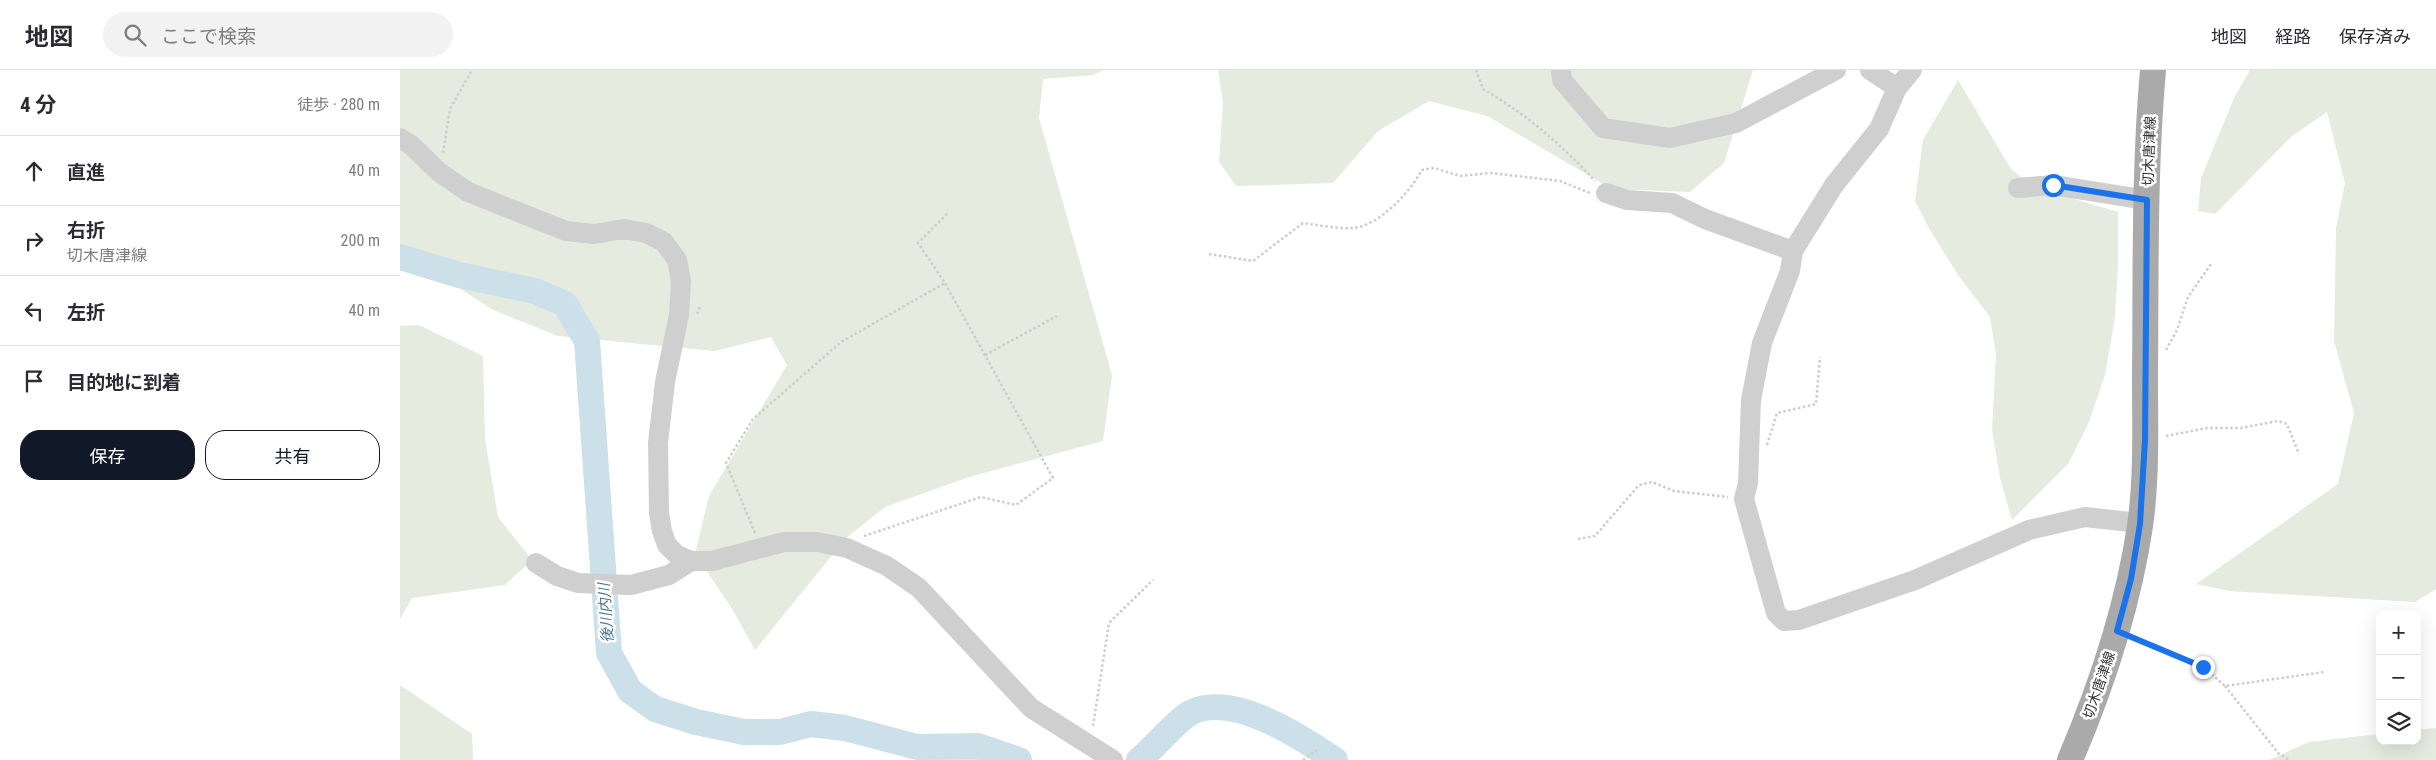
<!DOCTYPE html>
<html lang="ja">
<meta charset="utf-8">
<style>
:root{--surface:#fff;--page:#f2f2f3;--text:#2b2b33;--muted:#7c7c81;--line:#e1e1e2;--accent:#111827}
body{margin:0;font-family:"Roboto Condensed","Noto Sans JP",sans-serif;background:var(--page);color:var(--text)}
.controls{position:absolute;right:15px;bottom:15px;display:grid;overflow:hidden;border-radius:10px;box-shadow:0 5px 20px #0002}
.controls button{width:45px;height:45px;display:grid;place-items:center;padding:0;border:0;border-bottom:1px solid var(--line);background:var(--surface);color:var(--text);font:25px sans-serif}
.stop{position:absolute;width:15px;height:15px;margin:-11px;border:4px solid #1a73e8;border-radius:50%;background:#fff}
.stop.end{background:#1a73e8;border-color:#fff;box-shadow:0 1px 5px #0008}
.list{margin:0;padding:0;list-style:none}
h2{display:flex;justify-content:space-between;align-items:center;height:65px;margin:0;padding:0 20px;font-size:21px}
h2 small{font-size:16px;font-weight:400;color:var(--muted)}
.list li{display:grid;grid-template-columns:32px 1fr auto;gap:15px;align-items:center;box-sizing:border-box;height:70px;padding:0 20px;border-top:1px solid var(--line)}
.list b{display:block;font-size:19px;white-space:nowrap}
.list p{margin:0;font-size:16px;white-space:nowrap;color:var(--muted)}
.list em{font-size:16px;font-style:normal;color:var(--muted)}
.actions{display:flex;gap:10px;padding:15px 20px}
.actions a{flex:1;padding:11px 0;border:1px solid var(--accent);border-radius:20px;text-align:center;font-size:18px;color:var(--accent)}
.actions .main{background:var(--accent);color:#fff}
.icon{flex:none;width:28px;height:28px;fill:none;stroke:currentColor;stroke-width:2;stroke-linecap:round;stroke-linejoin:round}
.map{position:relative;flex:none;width:2036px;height:690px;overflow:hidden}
header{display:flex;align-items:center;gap:30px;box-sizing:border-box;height:70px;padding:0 25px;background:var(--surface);border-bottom:1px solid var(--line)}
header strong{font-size:24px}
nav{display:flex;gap:28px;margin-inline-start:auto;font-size:18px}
.search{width:350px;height:45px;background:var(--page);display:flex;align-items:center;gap:12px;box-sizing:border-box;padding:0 18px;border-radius:28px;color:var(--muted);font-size:19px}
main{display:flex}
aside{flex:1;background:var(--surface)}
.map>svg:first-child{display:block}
.green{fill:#e5ebde}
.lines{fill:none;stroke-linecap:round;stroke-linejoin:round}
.river{stroke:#cce0ea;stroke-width:26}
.path{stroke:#ccc;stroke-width:2.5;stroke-dasharray:2.5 2.5;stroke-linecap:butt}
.minor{stroke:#cfcfcf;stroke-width:20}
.major{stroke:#aaa;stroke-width:26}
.route{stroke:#1a73e8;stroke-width:6}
.labels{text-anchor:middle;stroke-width:5;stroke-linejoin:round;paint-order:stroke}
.street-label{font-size:14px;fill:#323232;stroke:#fff}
.water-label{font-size:15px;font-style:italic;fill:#437691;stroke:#fff}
</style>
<header>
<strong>地図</strong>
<div class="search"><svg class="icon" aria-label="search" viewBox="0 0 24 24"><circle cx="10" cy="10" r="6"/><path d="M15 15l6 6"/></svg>ここで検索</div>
<nav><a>地図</a><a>経路</a><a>保存済み</a></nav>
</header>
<main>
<aside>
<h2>4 分<small>徒歩 · 280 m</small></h2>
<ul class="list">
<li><svg class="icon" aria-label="ahead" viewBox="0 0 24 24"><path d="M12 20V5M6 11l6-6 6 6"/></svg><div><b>直進</b></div><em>40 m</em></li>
<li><svg class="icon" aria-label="right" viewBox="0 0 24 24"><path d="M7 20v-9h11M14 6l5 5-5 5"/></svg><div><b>右折</b><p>切木唐津線</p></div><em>200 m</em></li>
<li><svg class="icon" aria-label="left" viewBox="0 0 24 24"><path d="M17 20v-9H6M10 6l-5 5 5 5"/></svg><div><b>左折</b></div><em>40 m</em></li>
<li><svg class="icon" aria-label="arrive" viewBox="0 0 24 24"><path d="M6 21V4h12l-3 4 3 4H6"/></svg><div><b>目的地に到着</b></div></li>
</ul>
<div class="actions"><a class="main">保存</a><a>共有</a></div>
</aside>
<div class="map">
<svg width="2036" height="690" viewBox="0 0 2036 690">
<rect width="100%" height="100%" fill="#fff"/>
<path class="green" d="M 0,0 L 704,0 L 693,5 L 643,9 L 639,48 L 712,305 L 703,371 L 569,407 L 485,437 L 446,468 L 355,580 L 331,537 L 295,484 L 309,426 L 387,295 L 371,267 L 315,281 L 158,266 L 93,240 L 48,211 L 0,189 Z
M 818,0 L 1353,0 L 1324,93 L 1290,122 L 1212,119 L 1087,46 L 1029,31 L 978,61 L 933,113 L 836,116 L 819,92 L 823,32 Z
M 1850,0 L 2036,0 L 2036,519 L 2015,532 L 1830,521 L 1796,514 L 1938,414 L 1954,343 L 1934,271 L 1936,158 L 1945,113 L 1927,42 L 1892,66 L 1815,144 L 1798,141 L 1801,108 L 1834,28 Z
M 1558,10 L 1611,99 L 1634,117 L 1718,142 L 1718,195 L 1715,247 L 1705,305 L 1689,352 L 1668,394 L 1612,450 L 1600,408 L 1592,360 L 1596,285 L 1590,247 L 1558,205 L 1530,160 L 1515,131 L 1523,70 Z
M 19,255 L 83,286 L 85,369 L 98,447 L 132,490 L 105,515 L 12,528 L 0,549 L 0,256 Z
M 0,615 L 72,664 L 73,690 L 0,690 Z
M 2036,658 L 2036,690 L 1869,690 L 1909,672 L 1980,664 L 1980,671 L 2017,671 L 2017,660 Z
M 542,679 L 622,690 L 522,690 Z"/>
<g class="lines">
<path class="river" d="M 0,187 L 59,205 L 135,221 L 165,234 L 187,271 L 209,583 L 230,621 L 255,639 L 296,652 L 344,662 L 380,662 L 411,654 L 445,658 L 517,677 L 578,676 L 619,690
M 739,690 C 753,679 777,650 790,643 C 832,621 901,667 935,690"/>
<path class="path" d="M 1076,0 L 1083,19 C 1127,45 1160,73 1195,111
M 43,83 L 50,39 L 72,0
M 809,184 L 853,191 L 903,153 C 919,155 937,159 953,158 C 979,156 1010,122 1022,100 L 1034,98 L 1060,106 L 1091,103 L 1160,111 L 1190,123
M 297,244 L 300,236
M 1766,280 L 1777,260 L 1788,227 L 1811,194
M 585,285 L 657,246
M 1766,366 L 1807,358 L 1841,358 L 1878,351 L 1887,354 L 1899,384
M 1367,375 L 1377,343 L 1416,334 L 1420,287
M 355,463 L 326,393 L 353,349 L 441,272 L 545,213
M 464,466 L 581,427 L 616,435 L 653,408 L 545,213 L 518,173 L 549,142
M 1178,469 L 1195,466 L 1239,415 L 1252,412 L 1274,421 L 1328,427
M 1735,568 L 1803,597 L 1825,616 L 1924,602
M 1825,616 L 1879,684 L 1890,690
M 693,656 L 709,553 L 753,510
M 903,690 L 917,680"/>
<path class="minor" d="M 1161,0 L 1162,10 L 1203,58 L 1270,68 L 1336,53 L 1436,0
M 1470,0 L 1497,18
M 1512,0 L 1497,18 L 1479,59 L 1434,115 L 1393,181 L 1390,201 L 1362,273 L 1351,330 L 1348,413 L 1344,429 L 1376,543 L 1384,551 L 1399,550 L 1515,510 L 1629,460 L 1685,447 L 1740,453
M 0,68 L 11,75 L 39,102 L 68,122 L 166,161 L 194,164 L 224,159 L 246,163 L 264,172 L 277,190 L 281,211 L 279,245 L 265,312 L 258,373 L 259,443 L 262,461 L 267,475 L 277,485 L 291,491 L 312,491 L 384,472 L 417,472 L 447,478 L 487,496 L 519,518 L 631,638 L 713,690
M 1618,118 L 1653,115 L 1747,130
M 1206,123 L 1227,130 L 1272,133 L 1305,149 L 1393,181
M 136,493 L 157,506 L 178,513 L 231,515 L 269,505 L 291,491"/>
<path class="major" d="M 1670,690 C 1702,615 1728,537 1740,456 C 1747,407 1745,355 1745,305 C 1746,204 1744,101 1753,0"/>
</g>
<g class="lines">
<path class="route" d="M 1653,115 L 1747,130 L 1745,370 L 1740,454 L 1731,509 L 1717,561 L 1803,597"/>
</g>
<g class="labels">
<g class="street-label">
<text transform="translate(1749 81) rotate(-88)" y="5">切木唐津線</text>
<text transform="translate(1699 615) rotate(-71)" y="5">切木唐津線</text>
</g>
<g class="water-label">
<text transform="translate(206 543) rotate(-94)" y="5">後川内川</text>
</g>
</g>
</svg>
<div class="controls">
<button>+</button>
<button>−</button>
<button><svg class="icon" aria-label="layers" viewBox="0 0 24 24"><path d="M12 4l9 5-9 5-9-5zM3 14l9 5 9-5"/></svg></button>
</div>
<div class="stop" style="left:1653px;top:115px"></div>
<div class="stop end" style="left:1803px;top:597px"></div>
</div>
</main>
